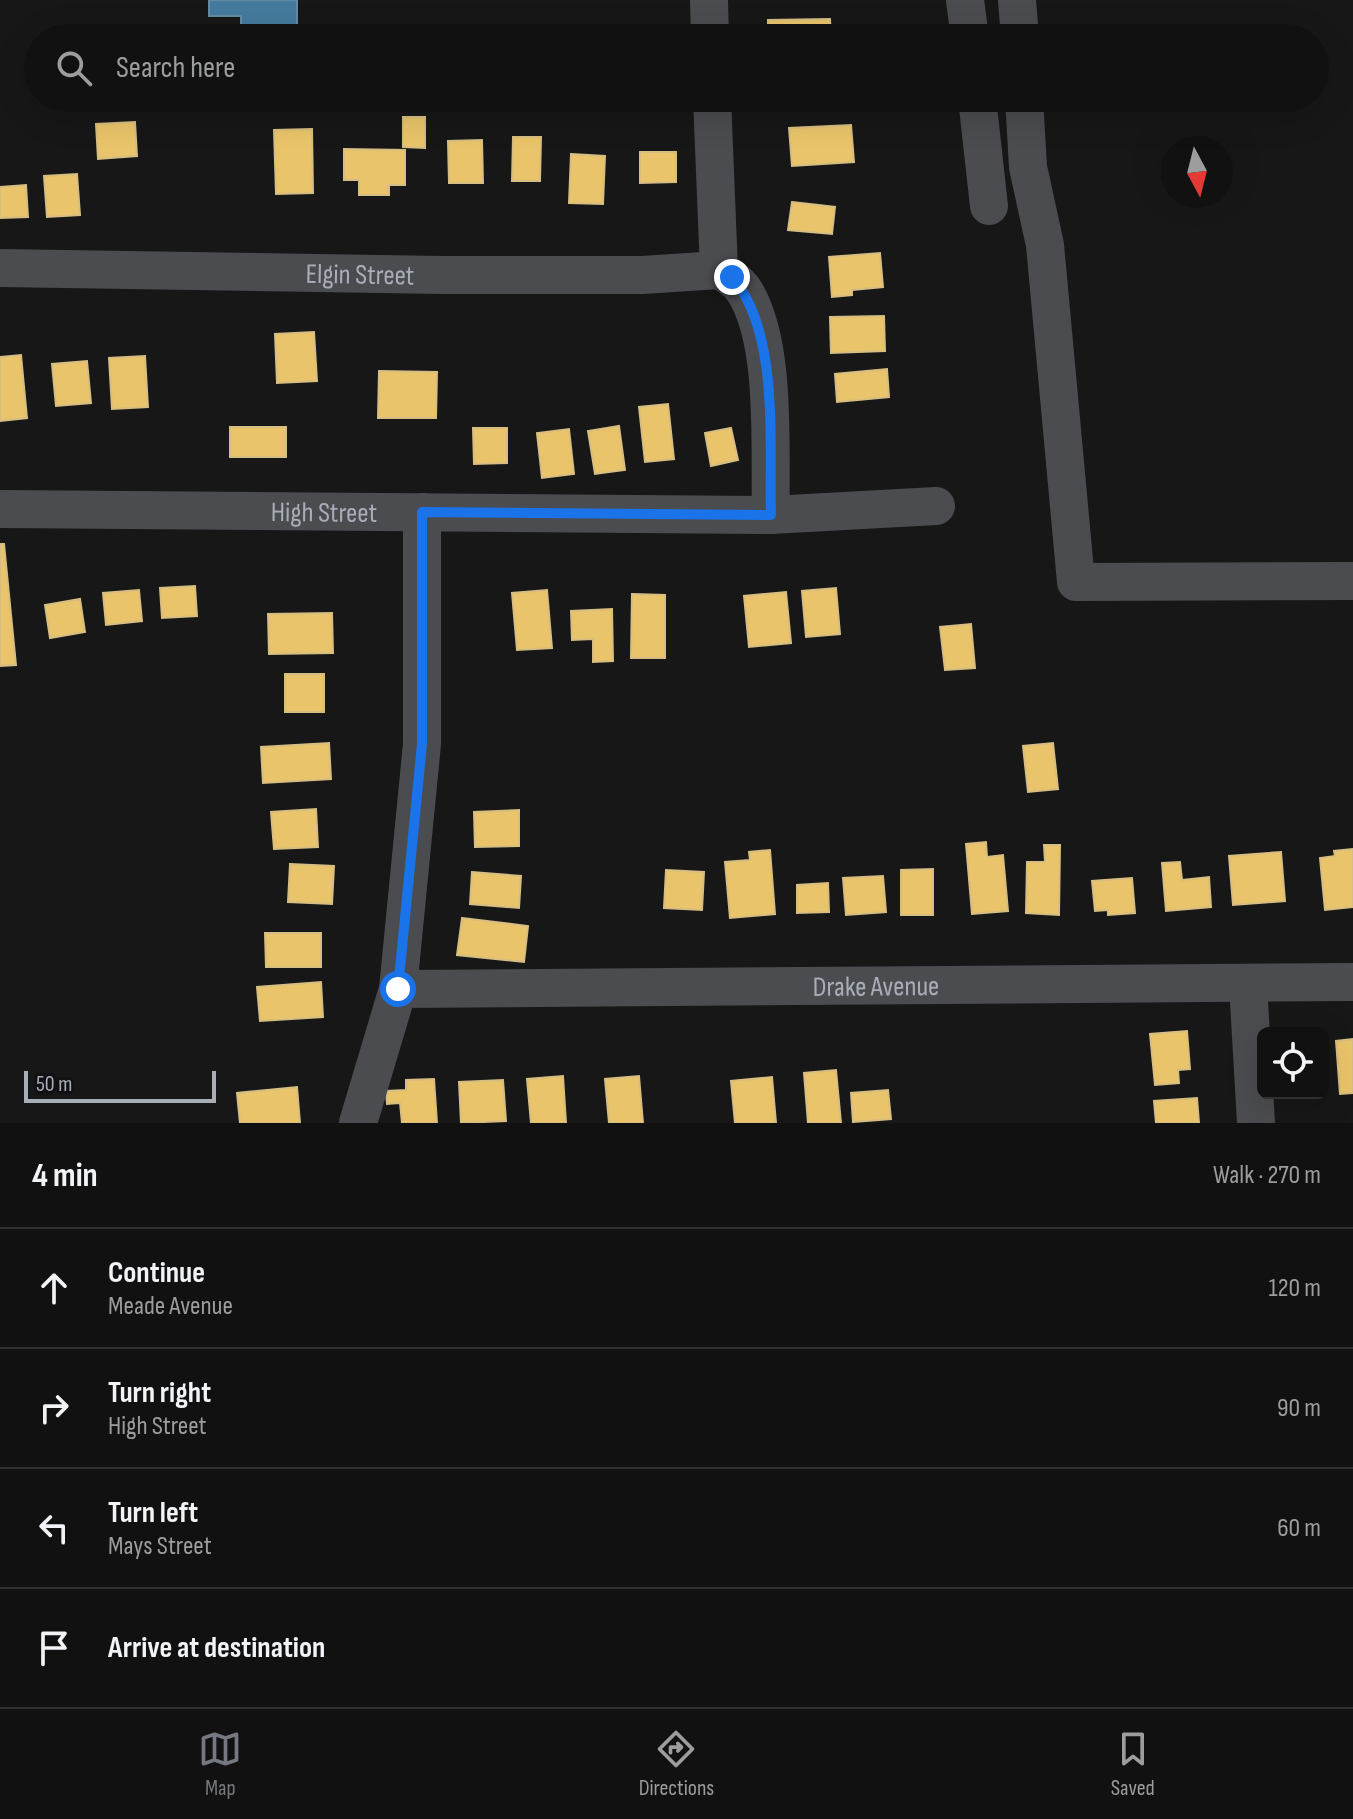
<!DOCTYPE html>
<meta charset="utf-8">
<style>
:root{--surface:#111;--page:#1a1a1a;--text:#f1f3f6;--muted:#9c9d9f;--line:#303131;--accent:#757880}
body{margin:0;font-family:"Sofia Sans Condensed",sans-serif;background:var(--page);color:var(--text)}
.controls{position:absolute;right:24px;bottom:24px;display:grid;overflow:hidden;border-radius:12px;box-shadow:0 8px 32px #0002}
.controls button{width:72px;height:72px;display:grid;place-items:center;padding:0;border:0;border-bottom:2px solid var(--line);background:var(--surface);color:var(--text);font:40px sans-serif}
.compass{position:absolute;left:1161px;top:136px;width:72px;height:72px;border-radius:50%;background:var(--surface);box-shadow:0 8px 32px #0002;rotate:173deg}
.scale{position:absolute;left:24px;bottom:20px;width:192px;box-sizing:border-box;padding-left:8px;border:4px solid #a8adb8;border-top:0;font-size:22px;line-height:28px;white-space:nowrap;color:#a8adb8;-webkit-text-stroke:6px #111113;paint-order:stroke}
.stop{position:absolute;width:24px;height:24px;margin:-18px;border:6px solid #1a73e8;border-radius:50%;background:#fff}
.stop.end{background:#1a73e8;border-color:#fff;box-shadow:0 2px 8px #0008}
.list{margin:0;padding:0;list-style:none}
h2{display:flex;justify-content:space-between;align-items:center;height:104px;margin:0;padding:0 32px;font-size:34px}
h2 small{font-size:26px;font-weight:400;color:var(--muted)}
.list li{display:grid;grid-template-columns:52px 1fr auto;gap:24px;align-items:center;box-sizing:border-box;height:120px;padding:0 32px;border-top:2px solid var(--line)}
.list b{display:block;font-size:30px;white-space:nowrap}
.list p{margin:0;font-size:26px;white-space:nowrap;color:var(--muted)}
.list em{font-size:26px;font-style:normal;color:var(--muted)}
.icon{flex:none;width:44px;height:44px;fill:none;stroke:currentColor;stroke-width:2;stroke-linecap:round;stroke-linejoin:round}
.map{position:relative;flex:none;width:1353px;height:1123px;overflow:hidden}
.search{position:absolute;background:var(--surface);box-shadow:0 8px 32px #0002;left:24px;right:24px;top:24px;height:88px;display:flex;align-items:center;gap:20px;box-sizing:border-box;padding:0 28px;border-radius:44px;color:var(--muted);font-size:30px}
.sheet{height:584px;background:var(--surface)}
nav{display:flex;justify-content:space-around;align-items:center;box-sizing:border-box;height:112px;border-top:2px solid var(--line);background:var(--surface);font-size:22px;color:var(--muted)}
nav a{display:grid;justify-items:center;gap:4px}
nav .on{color:var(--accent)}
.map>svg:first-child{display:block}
.homes{fill:#e9c46a;stroke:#d6bd81;stroke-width:2}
.public{fill:#457b9d;stroke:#638aa5;stroke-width:2}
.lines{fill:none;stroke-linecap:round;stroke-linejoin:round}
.minor{stroke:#4b4c50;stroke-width:38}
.route{stroke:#1a73e8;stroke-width:10}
.labels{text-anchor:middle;stroke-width:8;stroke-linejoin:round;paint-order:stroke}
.street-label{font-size:28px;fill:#a8adb8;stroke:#111113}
</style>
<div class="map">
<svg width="1353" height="1123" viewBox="0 0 1353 1123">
<rect width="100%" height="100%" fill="#171717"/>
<path class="homes" d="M 830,19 L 831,38 L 768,38 L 768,20 Z
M 783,98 L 816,98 L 816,109 L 783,110 Z
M 403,117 L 425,117 L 425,148 L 403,147 Z
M 135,122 L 137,156 L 98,159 L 96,124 Z
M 851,125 L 854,162 L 792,166 L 789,128 Z
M 312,129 L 313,193 L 276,194 L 274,130 Z
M 513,137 L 541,137 L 540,181 L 512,181 Z
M 482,140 L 483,183 L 449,183 L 448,141 Z
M 344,149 L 405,150 L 405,185 L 389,185 L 389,195 L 359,195 L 359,180 L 344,180 Z
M 640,152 L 676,152 L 676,182 L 640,183 Z
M 571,154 L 605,156 L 603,204 L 569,203 Z
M 77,174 L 80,215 L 47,217 L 44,176 Z
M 26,185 L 28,217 L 0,218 L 0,187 Z
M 792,202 L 835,207 L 832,234 L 788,230 Z
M 880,253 L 883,287 L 852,290 L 852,295 L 832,297 L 829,257 Z
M 884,316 L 885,351 L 831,353 L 830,317 Z
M 314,332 L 317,381 L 277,383 L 275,334 Z
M 21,355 L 27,418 L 0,421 L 0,357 Z
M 145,356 L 148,407 L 112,409 L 109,358 Z
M 87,361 L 91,403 L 56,406 L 52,364 Z
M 887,369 L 889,397 L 837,402 L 835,374 Z
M 379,371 L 437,372 L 436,418 L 378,418 Z
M 668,404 L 674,459 L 645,462 L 639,407 Z
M 619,426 L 625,470 L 595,474 L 588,431 Z
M 230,427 L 286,427 L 286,457 L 230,457 Z
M 473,428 L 507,428 L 507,463 L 474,464 Z
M 731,428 L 738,460 L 711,466 L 705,433 Z
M 569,429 L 574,474 L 542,478 L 537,433 Z
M 0,544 L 4,544 L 16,665 L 0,666 Z
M 195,586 L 197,616 L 162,618 L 160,588 Z
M 836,588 L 840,634 L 806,637 L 802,591 Z
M 139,590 L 142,621 L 106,625 L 103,593 Z
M 547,590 L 552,648 L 517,650 L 512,593 Z
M 786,592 L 791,643 L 749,647 L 744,596 Z
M 632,594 L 665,595 L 665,658 L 631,658 Z
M 80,599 L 85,632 L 50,638 L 45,605 Z
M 612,609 L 613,661 L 593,662 L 593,639 L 572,640 L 571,611 Z
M 332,613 L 333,653 L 269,654 L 268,614 Z
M 971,624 L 975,668 L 945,670 L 940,627 Z
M 285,674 L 324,674 L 324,712 L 285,712 Z
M 329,743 L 331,779 L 263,783 L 261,747 Z
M 1053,743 L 1058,789 L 1028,792 L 1023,746 Z
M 316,809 L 318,847 L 274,849 L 271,812 Z
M 519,810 L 519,846 L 475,847 L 474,812 Z
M 986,842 L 987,857 L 1003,855 L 1008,911 L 972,914 L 966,844 Z
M 1044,845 L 1060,845 L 1059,915 L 1026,913 L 1027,862 L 1045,862 Z
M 1353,849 L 1353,907 L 1325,910 L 1320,858 L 1335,856 L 1334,851 Z
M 770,850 L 775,914 L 730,918 L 725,862 L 750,860 L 749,852 Z
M 1281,852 L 1285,901 L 1233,905 L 1229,856 Z
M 1180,862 L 1182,880 L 1209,877 L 1211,907 L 1166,911 L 1162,863 Z
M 290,864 L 334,866 L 332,904 L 288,902 Z
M 933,869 L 933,915 L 901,915 L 901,870 Z
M 666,870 L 704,872 L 702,910 L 664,908 Z
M 472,872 L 521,876 L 519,908 L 470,904 Z
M 883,876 L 886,912 L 846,915 L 843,878 Z
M 1132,878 L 1135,913 L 1108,915 L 1108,910 L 1095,911 L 1092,881 Z
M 828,883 L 829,912 L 797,913 L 797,885 Z
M 462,918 L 528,926 L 524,962 L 457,955 Z
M 265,933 L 321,933 L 321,967 L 266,967 Z
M 321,982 L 323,1017 L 260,1021 L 257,987 Z
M 1187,1031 L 1190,1069 L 1178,1070 L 1179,1083 L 1155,1085 L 1150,1034 Z
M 1353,1039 L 1353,1093 L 1340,1094 L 1336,1041 Z
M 836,1070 L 841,1123 L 808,1123 L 804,1073 Z
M 563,1076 L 566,1123 L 531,1123 L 527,1079 Z
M 639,1076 L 643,1123 L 609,1123 L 605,1079 Z
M 772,1077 L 776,1123 L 735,1123 L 731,1081 Z
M 434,1079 L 437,1123 L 402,1123 L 400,1103 L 387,1104 L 386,1091 L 406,1090 L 406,1080 Z
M 503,1080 L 506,1121 L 461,1123 L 459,1082 Z
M 297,1087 L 300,1123 L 240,1123 L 237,1093 Z
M 888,1090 L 891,1119 L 853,1122 L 851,1093 Z
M 1197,1098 L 1199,1123 L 1156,1123 L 1154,1101 Z"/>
<path class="public" d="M 209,0 L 297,0 L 297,34 L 268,35 L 268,26 L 241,27 L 241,16 L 209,16 Z"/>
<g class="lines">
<g class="minor">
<path d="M 709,0 L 710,38"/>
<path d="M 965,0 L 970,38"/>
<path d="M 1017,0 L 1020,38"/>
<path d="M 712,98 L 719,270"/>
<path d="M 977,98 L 989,206"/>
<path d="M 1024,98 L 1028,167 L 1045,245 L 1076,582 L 1353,581"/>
<path id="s1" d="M 0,268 L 443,275 L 642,275 L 719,270"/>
<path d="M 719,270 C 728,275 737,281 743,289 C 778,341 769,453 771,515"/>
<path id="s2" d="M 0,509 L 771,515 L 936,506"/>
<path d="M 1248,984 L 1256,1123"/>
<path id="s3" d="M 398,989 L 1353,982"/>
<path d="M 358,1123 L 398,989 L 422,744 L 422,512"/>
</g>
</g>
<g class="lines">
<path class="route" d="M 398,989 L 422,744 L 422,512 L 771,515 C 769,444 780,332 732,277"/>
</g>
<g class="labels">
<g class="street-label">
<text dy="10" stroke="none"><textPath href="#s1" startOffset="360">Elgin Street</textPath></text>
<text dy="10" stroke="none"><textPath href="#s2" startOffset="324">High Street</textPath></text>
<text dy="10" stroke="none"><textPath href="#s3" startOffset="478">Drake Avenue</textPath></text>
</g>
</g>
</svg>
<div class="controls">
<button><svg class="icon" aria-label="locate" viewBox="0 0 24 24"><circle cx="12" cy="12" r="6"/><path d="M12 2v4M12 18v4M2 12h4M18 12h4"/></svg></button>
</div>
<svg class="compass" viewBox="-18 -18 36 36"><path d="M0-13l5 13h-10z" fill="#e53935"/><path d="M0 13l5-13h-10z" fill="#9c9d9f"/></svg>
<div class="scale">50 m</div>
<div class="stop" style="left:398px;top:989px"></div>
<div class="stop end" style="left:732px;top:277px"></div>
<div class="search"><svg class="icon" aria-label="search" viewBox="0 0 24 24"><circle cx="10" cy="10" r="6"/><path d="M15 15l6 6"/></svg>Search here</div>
</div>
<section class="sheet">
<h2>4 min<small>Walk · 270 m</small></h2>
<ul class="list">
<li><svg class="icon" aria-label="ahead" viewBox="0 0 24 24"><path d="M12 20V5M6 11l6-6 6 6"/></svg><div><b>Continue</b><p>Meade Avenue</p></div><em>120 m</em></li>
<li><svg class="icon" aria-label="right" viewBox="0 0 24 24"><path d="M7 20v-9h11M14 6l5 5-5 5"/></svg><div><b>Turn right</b><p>High Street</p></div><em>90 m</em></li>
<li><svg class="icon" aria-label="left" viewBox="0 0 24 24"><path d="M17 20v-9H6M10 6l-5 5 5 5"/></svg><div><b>Turn left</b><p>Mays Street</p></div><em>60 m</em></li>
<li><svg class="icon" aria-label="arrive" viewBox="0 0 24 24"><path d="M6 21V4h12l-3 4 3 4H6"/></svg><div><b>Arrive at destination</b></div></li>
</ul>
</section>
<nav>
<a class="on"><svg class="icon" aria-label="map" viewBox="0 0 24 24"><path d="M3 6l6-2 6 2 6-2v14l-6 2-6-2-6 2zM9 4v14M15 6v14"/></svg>Map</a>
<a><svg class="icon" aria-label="directions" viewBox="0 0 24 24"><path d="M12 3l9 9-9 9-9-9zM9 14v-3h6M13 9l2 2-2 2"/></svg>Directions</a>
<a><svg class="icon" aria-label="saved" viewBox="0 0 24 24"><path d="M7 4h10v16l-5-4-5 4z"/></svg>Saved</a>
</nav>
